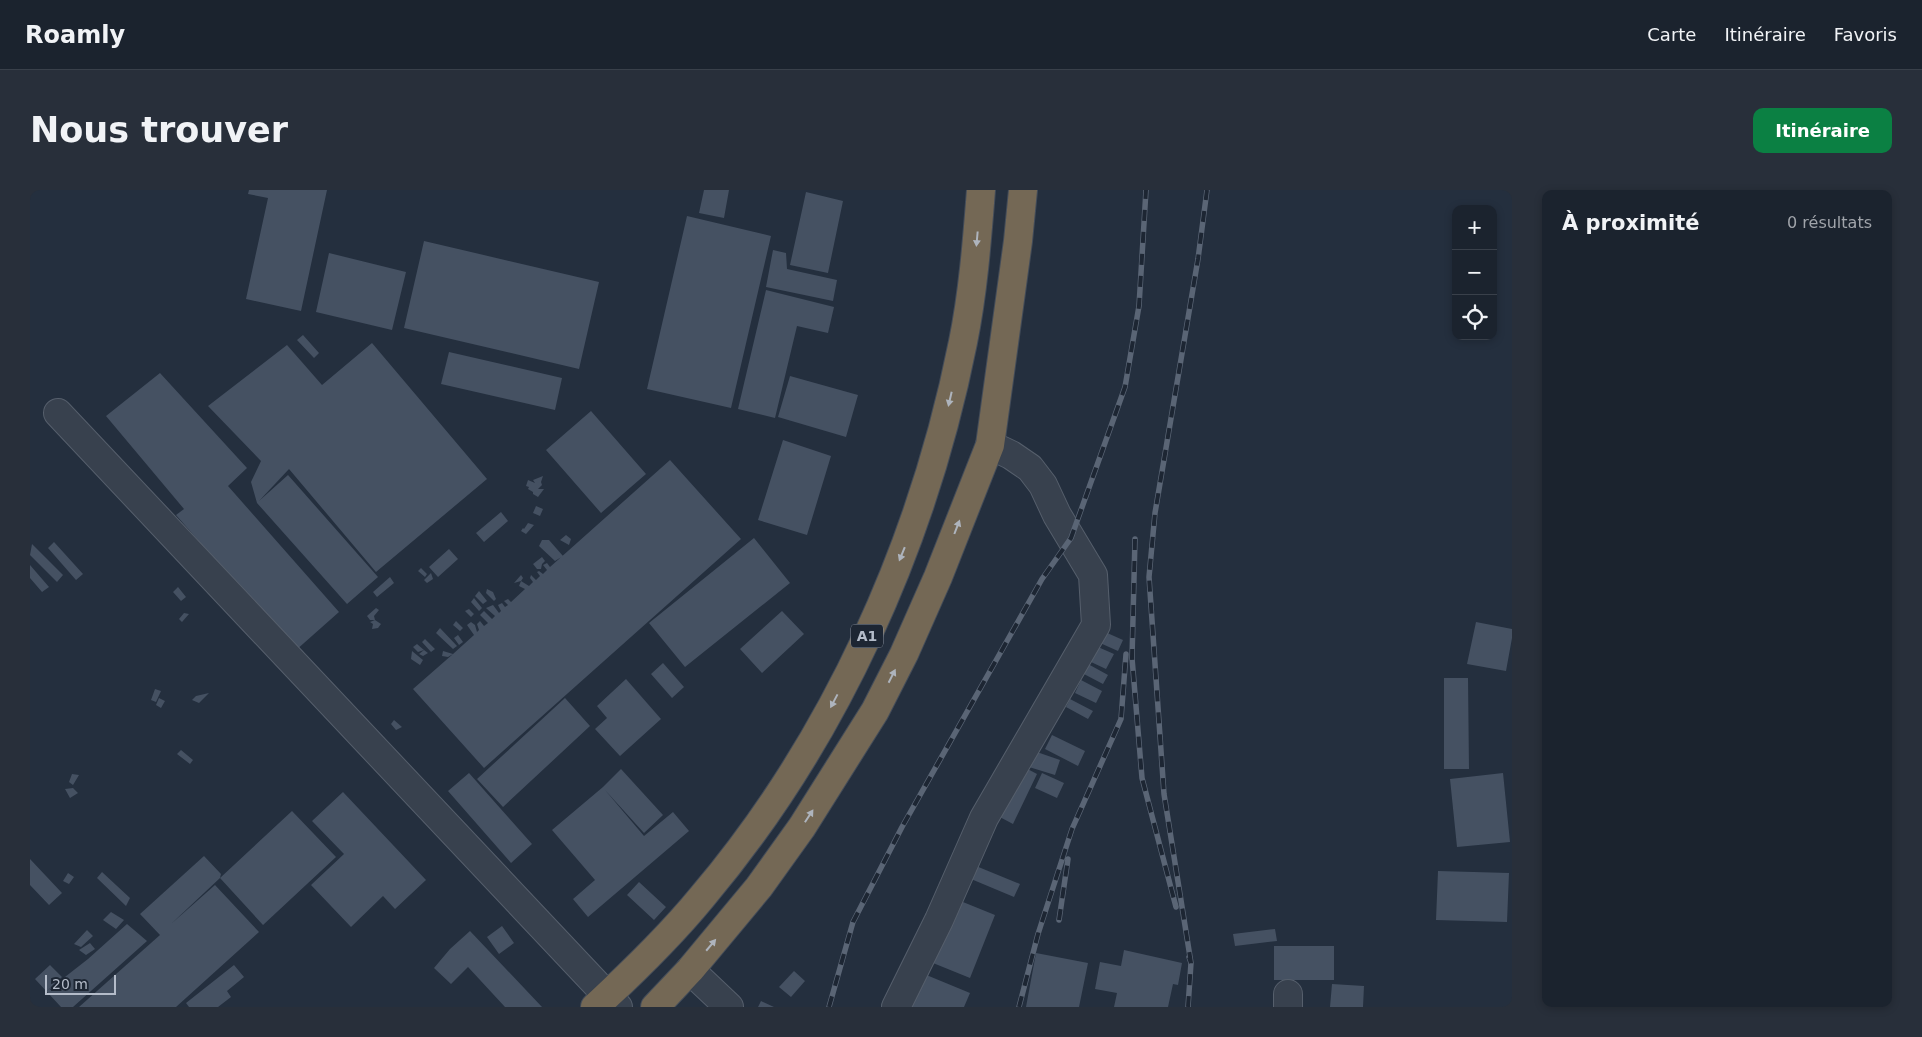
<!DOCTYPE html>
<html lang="fr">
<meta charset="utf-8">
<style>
:root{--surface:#1b232e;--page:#282f3a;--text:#f1f3f6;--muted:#a0a4aa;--line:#39404a;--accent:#0b8043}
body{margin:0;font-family:"DejaVu Sans",sans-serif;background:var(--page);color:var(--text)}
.controls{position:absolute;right:15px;top:15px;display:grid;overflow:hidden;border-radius:10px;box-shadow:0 2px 8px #0003}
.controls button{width:45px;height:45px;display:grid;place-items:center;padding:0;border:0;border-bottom:1px solid var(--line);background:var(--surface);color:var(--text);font:25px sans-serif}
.scale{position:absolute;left:15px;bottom:12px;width:71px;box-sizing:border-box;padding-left:5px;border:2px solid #b4bcc9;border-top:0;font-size:14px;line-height:18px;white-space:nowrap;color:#b4bcc9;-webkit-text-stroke:4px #1d2633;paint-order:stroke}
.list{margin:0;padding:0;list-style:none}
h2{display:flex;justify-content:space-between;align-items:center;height:65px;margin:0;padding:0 20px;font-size:21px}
h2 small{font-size:16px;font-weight:400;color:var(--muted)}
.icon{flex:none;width:28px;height:28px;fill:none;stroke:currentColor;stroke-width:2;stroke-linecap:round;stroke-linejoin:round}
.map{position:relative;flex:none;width:1482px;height:817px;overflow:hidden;border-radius:10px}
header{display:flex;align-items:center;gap:30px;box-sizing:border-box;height:70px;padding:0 25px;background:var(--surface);border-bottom:1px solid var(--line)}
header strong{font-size:24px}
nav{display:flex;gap:28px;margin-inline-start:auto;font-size:18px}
.intro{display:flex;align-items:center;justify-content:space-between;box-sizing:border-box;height:120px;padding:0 30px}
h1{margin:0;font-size:35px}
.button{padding:12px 22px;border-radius:10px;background:var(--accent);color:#fff;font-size:18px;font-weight:700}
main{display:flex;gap:30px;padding:0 30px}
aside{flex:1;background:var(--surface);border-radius:10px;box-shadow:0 2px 8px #0003}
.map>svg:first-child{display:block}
.building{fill:#455162}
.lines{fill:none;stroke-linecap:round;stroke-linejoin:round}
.minor-casing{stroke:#565f6c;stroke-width:30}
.highway-casing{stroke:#434c59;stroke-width:30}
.minor{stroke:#38414e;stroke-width:28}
.highway{stroke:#746855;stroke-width:28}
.rail-casing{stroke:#5a6575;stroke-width:5.5}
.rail{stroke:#1d2633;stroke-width:4;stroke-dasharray:11;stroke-linecap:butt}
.oneway{fill:#aeb4bd}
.labels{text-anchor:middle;stroke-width:5;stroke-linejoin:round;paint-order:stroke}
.shield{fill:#1d2633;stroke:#878f9c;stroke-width:1}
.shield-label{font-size:14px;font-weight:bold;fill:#b4bcc9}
</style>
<header>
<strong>Roamly</strong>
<nav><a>Carte</a><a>Itinéraire</a><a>Favoris</a></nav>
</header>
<div class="intro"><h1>Nous trouver</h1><a class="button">Itinéraire</a></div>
<main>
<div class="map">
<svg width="1482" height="817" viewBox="0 0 1482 817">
<rect width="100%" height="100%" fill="#242f3e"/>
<path class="building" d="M 219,0 L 297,0 L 271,121 L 216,109 L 238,8 L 218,4 Z
M 674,0 L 699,0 L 694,28 L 669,23 Z
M 776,2 L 813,11 L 798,83 L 760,75 Z
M 657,26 L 741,46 L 701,218 L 617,199 Z
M 394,51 L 569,92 L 549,179 L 374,138 Z
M 743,60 L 756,63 L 757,79 L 807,90 L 803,111 L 736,97 Z
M 299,63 L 376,82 L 362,140 L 286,122 Z
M 736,100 L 804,117 L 798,143 L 767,136 L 745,228 L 708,219 Z
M 273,145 L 289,163 L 284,168 L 267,150 Z
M 342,153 L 457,289 L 346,382 L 259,279 L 229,311 L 258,285 L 348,387 L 317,414 L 227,313 L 221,292 L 231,271 L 178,216 L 257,155 L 292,195 Z
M 419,162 L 532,188 L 525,220 L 411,194 Z
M 130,183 L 217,278 L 198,296 L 309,422 L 265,461 L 146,325 L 154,319 L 76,226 Z
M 760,186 L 828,205 L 816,247 L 748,227 Z
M 561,221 L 616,284 L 571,323 L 516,260 Z
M 753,250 L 801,266 L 777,345 L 728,330 Z
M 640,270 L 711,349 L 454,578 L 383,499 L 423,464 L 418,467 L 412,466 L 413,461 L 423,464 L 444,445 L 437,435 L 441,432 L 445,435 L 447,442 L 449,440 L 447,434 L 450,431 L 454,436 L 458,433 L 450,425 L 454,421 L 462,429 L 465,426 L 456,418 L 463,415 L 469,423 L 471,421 L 468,415 L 472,413 L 475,417 L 478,415 L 474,411 L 478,409 L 481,412 L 495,399 L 489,396 L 491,391 L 484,393 L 491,385 L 493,388 L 491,391 L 499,396 L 503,392 L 500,388 L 501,385 L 506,390 L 510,386 L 507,382 L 509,381 L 513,384 L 517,380 L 513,375 L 517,373 L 520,377 Z
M 513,286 L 511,292 L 512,295 L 508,299 L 514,299 L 508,307 L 503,304 L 503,302 L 498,299 L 499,297 L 496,296 L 498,290 L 505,293 L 503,290 Z
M 506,316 L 513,319 L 510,326 L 503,323 Z
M 471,322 L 478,331 L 454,352 L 446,343 Z
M 498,333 L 504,335 L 496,344 L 491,341 L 493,338 L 494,339 Z
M 536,345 L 541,349 L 539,355 L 530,350 Z
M 724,348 L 760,393 L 655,477 L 619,433 Z
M 512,350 L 519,350 L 533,366 L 525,371 L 509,356 Z
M 24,352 L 53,384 L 46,390 L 18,358 Z
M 2,354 L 33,385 L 27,392 L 0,365 Z
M 419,359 L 428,369 L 408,387 L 399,377 Z
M 512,367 L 515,371 L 512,374 L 511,379 L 507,379 L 503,374 Z
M 0,375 L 19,397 L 12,402 L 0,388 Z
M 391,378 L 397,384 L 395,387 L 388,381 Z
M 401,383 L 403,389 L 397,393 L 394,390 Z
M 360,387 L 364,393 L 347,407 L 343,402 Z
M 148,397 L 156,407 L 151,411 L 143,402 Z
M 457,399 L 463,402 L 466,409 L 464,411 L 456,403 Z
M 449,401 L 457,411 L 453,414 L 445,406 Z
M 444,408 L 452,418 L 449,421 L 441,412 Z
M 346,418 L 349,420 L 344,426 L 345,430 L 351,434 L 348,438 L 342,439 L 343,434 L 340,432 L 345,430 L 340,430 L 337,426 Z
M 439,419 L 444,424 L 441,427 L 435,421 Z
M 752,421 L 774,444 L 732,483 L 710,459 Z
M 154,423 L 159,424 L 152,432 L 149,429 Z
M 426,431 L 433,438 L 430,441 L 423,435 Z
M 1446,432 L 1482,439 L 1482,448 L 1476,481 L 1437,474 Z
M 410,438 L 427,456 L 423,459 L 406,443 Z
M 1075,442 L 1093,450 L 1088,461 L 1070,453 Z
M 428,445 L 433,452 L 429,455 L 424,448 Z
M 395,449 L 405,459 L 401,462 L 392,452 Z
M 387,454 L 394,460 L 398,463 L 393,466 L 389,464 L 394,460 L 388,462 L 383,457 Z
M 1068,457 L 1084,464 L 1076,479 L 1061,472 Z
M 382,461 L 393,470 L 390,475 L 381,469 Z
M 633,473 L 654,497 L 642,508 L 621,484 Z
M 1058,474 L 1078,485 L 1073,494 L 1052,483 Z
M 1414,488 L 1438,488 L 1439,579 L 1414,579 Z
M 596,489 L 631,529 L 590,566 L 565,539 L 577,528 L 567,516 Z
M 1051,490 L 1072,501 L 1066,513 L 1045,503 Z
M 125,499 L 131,501 L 126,512 L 121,510 Z
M 179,503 L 169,513 L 162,510 L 166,506 Z
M 129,508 L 135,511 L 131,518 L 126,515 Z
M 535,508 L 560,536 L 473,617 L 447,589 Z
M 1040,509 L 1063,521 L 1058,529 L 1036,517 Z
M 364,530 L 372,537 L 366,540 L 361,534 Z
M 1022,545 L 1055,561 L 1048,576 L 1015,559 Z
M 151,560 L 163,570 L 160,574 L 147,564 Z
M 1004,561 L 1030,570 L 1025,585 L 999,577 Z
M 990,575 L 1007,584 L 983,634 L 966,625 Z
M 591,579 L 633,625 L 614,643 L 575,600 L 614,646 L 643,622 L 659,641 L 558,727 L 543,709 L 565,690 L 522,640 L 573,597 Z
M 439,583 L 502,654 L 481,673 L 418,601 Z
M 1012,583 L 1034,593 L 1027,608 L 1005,598 Z
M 1473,583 L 1480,652 L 1427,657 L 1420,589 Z
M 42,584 L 49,585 L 43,595 L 39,592 Z
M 43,598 L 48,603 L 40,608 L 35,599 Z
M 313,602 L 396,690 L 365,719 L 353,706 L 321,737 L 281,695 L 314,664 L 282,631 Z
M 262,621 L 306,667 L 233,735 L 190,688 Z
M 174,666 L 191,684 L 190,688 L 141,734 L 185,695 L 229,742 L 146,817 L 49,817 L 130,745 L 110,724 Z
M 0,669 L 32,703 L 19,715 L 0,695 Z
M 946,676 L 990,694 L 984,707 L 941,689 Z
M 1408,681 L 1479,683 L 1477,732 L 1406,730 Z
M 72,682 L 100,708 L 96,716 L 67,688 Z
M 38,683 L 44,687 L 39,694 L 33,691 Z
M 609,692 L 636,717 L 624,730 L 597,705 Z
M 928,710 L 965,725 L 940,788 L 903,773 Z
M 81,722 L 94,730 L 86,739 L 73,730 Z
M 97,734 L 117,751 L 43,817 L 31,817 L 5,789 L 20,775 L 32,787 L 17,801 L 58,769 Z
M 472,736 L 484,753 L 469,764 L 457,747 Z
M 1245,739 L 1247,751 L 1205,756 L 1203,744 Z
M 57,740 L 63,746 L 51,757 L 44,754 Z
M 440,741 L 512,817 L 475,817 L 438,777 L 421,794 L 404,778 L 420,759 Z
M 60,753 L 65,759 L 56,765 L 49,760 Z
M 1244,756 L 1304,756 L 1304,790 L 1244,790 Z
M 1094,760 L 1152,773 L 1148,795 L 1143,794 L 1138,817 L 1084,817 L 1087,803 L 1065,799 L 1070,772 L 1091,776 Z
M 1006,763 L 1058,773 L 1049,817 L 996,817 Z
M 204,775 L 214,787 L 197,801 L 201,807 L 188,817 L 159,817 L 156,813 Z
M 764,781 L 775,791 L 761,807 L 749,797 Z
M 894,784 L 940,803 L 934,817 L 881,817 Z
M 1302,794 L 1334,796 L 1333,817 L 1300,817 Z
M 731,811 L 744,817 L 728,817 Z"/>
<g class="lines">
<g class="minor-casing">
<path id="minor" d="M 28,223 L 588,817
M 660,780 L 699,817
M 866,817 L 909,730 L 954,628 L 1066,435 L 1063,385 L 1027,325 L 1013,295 L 1000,278 L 981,265 L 960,255
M 1258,817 L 1258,804"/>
</g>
<g class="highway-casing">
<path id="highway" d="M 565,817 C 603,782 640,746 672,707 C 805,550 893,353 933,152 C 943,103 947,51 951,0
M 625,817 L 660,780 L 729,697 L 772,637 L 845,521 L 874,464 L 908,387 L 960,255 L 988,51 L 993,0"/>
</g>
<use href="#minor" class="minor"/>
<use href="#highway" class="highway"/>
<g class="rail-casing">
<path id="rail" d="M 1105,349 L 1102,468 L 1112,588 L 1146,717
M 1029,730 L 1038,669
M 1161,773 L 1134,604 L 1119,387 L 1125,323 L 1168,69 L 1177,0
M 799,817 L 823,732 L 872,637 L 1012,389 L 1041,348 L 1095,197 L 1109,116 L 1116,0
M 989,817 L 1008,744 L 1042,639 L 1091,529 L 1096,464
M 1158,817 L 1161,773 L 1159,767"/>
</g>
<use href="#rail" class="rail"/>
</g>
<defs><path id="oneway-solid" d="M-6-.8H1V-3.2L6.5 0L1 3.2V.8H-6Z" transform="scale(1.25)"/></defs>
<g class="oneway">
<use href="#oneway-solid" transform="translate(947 49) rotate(95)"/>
<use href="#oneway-solid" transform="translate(920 209) rotate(103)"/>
<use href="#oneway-solid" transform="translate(927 337) rotate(-69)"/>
<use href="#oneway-solid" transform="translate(872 364) rotate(112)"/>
<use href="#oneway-solid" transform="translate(862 486) rotate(-63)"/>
<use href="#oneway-solid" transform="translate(804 511) rotate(118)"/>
<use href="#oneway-solid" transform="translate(779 626) rotate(-57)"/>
<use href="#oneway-solid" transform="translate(681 755) rotate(-50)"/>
</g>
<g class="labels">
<rect class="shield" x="821" y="434.5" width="32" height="23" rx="4"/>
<g class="shield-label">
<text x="837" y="451">A1</text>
</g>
</g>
</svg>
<div class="controls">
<button>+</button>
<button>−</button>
<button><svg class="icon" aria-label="locate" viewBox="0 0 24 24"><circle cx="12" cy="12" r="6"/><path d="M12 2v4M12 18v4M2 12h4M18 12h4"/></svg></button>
</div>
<div class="scale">20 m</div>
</div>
<aside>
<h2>À proximité<small>0 résultats</small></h2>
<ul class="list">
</ul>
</aside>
</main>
